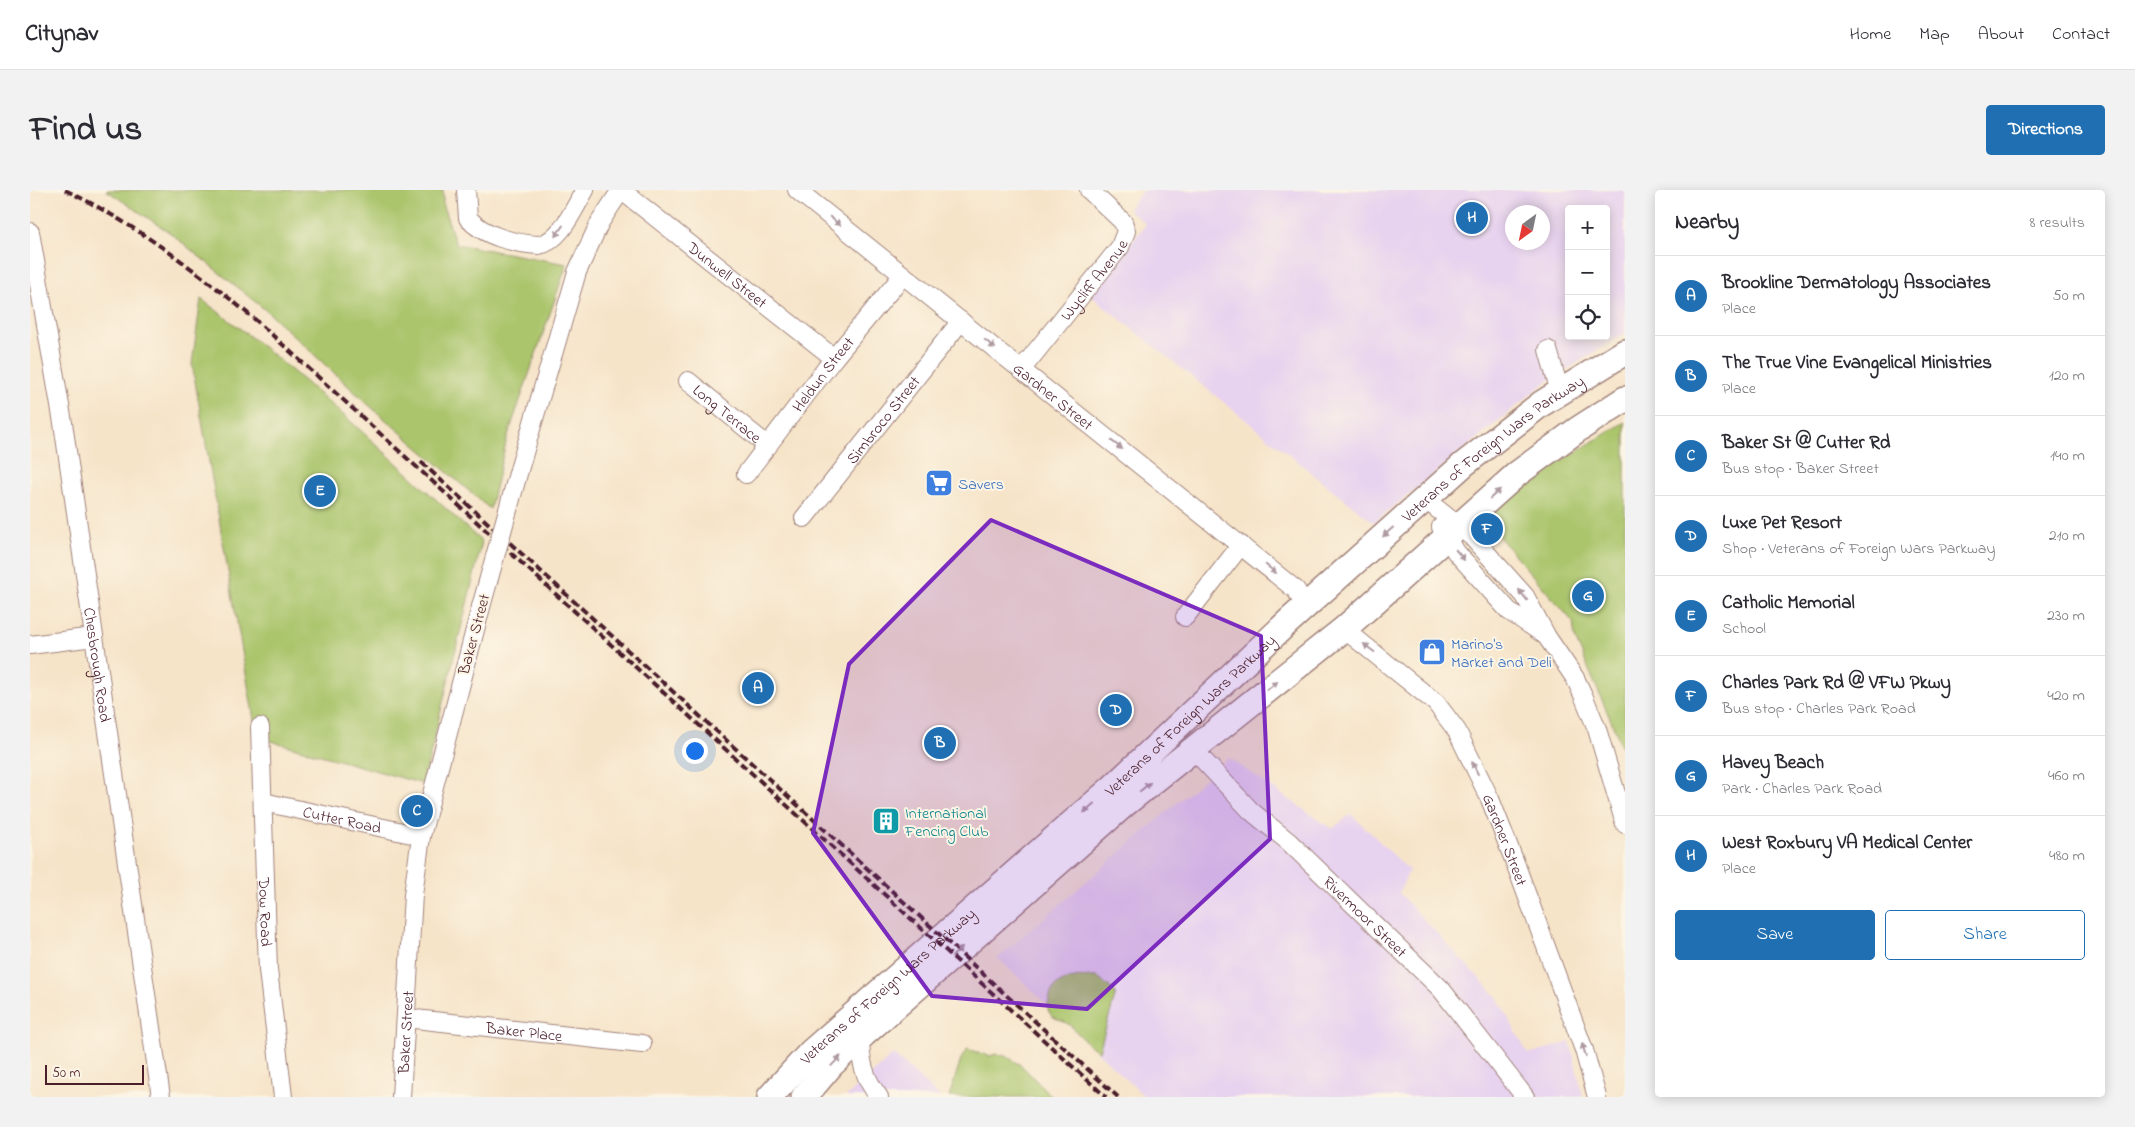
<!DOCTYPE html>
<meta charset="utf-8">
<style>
:root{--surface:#fff;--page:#f2f2f3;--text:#2b2b33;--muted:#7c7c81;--line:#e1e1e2;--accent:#1f6fb2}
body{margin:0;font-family:"Indie Flower",sans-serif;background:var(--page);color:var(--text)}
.controls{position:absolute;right:15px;top:15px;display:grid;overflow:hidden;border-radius:5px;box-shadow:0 2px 12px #0003}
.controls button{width:45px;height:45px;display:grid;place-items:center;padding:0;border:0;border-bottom:1px solid var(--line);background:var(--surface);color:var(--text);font:25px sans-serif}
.compass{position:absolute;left:1475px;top:15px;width:45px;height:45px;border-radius:50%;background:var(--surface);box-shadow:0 2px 12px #0003;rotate:213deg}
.scale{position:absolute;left:15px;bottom:12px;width:99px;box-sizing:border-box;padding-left:5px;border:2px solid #4a1f2b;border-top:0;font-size:14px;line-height:18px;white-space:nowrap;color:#4a1f2b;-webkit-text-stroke:4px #fcf5e5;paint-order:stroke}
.you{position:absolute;left:664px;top:560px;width:18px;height:18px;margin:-12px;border:4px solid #fff;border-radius:50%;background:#1a73e8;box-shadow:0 0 0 8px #1a73e833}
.badge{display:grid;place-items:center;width:32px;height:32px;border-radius:50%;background:var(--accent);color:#fff;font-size:16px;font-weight:700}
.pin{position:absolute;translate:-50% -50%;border:2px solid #fff;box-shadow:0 1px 5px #0006}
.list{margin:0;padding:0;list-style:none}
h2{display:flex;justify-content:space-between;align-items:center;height:65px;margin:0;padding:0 20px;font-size:21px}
h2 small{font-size:16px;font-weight:400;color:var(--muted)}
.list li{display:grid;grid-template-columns:32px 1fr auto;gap:15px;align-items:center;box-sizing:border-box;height:80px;padding:0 20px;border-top:1px solid var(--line)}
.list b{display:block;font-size:19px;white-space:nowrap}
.list p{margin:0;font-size:16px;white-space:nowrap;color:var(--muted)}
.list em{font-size:16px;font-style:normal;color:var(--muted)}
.actions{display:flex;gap:10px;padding:15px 20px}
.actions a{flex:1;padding:11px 0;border:1px solid var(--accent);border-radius:5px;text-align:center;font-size:18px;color:var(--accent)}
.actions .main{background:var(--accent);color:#fff}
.icon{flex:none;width:28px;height:28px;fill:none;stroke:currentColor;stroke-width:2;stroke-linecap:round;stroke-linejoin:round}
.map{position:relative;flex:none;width:1595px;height:907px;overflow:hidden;border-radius:5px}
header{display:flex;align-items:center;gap:30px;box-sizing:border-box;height:70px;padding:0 25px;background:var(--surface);border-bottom:1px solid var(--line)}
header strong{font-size:24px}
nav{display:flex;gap:28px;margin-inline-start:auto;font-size:18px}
.intro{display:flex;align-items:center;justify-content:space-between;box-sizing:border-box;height:120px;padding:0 30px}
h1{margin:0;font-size:35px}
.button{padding:12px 22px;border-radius:5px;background:var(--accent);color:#fff;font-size:18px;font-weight:700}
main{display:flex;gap:30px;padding:0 30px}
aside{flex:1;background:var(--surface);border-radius:5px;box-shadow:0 2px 12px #0003}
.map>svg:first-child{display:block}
.built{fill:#e7d2ef;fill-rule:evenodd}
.green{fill:#aac56c;stroke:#7a724c}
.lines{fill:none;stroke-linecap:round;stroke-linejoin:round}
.minor-casing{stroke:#a0827a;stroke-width:20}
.highway-casing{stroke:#a0827a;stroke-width:28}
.minor{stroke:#fff;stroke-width:18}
.highway{stroke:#fff;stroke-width:25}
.rail{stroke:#4a1f2b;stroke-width:4;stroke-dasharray:8 4;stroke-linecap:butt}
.minor-bridge-casing{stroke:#a0827a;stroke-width:20;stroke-linecap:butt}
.minor-bridge{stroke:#fff;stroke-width:18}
.oneway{fill:#ae9aa0}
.marked{fill:#7b2cbf;fill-opacity:0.2;stroke:#7b2cbf;stroke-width:4;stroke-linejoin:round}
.labels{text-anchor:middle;stroke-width:4;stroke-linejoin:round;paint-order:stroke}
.street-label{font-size:16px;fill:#4a1f2b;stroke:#fcf5e5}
.shop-label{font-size:16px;fill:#366cbe;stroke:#fcf5e5;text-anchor:start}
.culture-label{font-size:16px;fill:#0d838f;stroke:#fcf5e5;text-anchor:start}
</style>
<header>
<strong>Citynav</strong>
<nav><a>Home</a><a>Map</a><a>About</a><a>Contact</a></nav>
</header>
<div class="intro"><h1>Find us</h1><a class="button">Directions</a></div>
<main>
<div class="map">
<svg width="1595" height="907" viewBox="0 0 1595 907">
<rect width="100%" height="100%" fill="#fcf5e5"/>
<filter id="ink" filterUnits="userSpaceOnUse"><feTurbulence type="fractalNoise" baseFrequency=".02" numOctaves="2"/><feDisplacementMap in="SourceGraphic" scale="10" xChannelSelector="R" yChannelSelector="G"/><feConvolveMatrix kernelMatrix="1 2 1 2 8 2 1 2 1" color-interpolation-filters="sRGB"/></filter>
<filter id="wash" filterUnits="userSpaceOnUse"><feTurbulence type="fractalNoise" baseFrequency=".0096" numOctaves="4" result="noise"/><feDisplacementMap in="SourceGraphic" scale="20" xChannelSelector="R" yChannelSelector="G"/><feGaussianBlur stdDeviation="1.12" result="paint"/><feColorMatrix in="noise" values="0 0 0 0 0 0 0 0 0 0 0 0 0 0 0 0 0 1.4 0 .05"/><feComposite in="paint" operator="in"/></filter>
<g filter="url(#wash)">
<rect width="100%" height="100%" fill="#f6e4c9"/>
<path class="built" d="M 1113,0 L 1595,0 L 1595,143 L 1512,195 L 1344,333 L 1060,105 L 1116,34 L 1098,19 ZM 1539,19 L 1576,19 L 1576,146 L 1539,146 ZM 1482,22 L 1512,22 L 1512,52 L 1482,52 Z
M 1199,568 L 1302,639 L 1321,624 L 1379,680 L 1369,703 L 1467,807 L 1498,864 L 1540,852 L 1553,907 L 1115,907 L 968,768 Z
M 863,864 L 910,907 L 816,907 Z"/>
<path class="green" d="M 76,0 L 413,0 L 413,16 L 426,54 L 537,74 L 477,248 L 460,319 L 342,218 L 239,123 L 139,42 Z
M 171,109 C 271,182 361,268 452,352 L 393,594 L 227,547 L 162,174 Z
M 1595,232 L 1595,569 L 1588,547 L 1545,448 L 1543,432 L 1450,325 L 1463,323 L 1498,291 Z
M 1068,787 L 1086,803 L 1069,861 C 1058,856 1050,845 1041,836 C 1034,830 1023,830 1019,822 C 1017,818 1018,814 1019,810 C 1023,786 1048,787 1068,787 Z
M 937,859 L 959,866 L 967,864 L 978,867 L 992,876 L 1022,907 L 919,907 L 931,869 Z"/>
</g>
<g filter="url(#ink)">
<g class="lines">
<g class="minor-casing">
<g id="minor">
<path d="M 436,0 L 438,28 C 453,46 486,54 509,55 C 531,51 544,18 555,0"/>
<path id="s1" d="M 591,0 L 804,168"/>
<path id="s2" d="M 767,0 L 1266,400 L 1275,416"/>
<path id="s3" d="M 0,42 L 33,233 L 131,907"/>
<path d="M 1518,160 L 1530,202"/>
<path id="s4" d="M 991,180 L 1090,57 L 1096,41 L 1093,32 L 1059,0"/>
<path id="s5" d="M 658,191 L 738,256"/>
<path d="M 489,280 L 547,82 L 570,32 L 591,0"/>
<path id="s6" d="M 716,284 L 804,168 L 873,85"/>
<path d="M 1395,309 L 1442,347 L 1495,406 L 1517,447 L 1545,488 L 1553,505 L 1567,539 L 1595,634"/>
<path id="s7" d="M 774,328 L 931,131"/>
<path d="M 1411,337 L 1426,362 L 1479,421 L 1515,445"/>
<path d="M 1155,427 L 1211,355"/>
<path id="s8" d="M 1314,439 L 1406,513 L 1427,541 L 1460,609 L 1484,670 L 1554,860 L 1567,907"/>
<path d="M 0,455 L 64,447"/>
<path id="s9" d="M 230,537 L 238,780 L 253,907"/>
<path id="s10" d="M 1162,558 L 1221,621 L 1259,652 L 1411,799 L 1495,907"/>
<path id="s11" d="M 233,612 L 391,646"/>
<path id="s12" d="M 376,828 L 612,854"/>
<path d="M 830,847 C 830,870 834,888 849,907"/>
<path id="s13" d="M 371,907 L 383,705 L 391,646 L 451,417"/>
</g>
</g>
<g class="highway-casing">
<g id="highway">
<path id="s14" d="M 740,907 L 781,862 L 1082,598 L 1259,431 L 1434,274 L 1511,214 L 1595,162"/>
<path d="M 774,907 L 802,874 L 833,845 L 1096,613 L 1314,439 L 1487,284 L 1547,240 L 1595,209"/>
</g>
</g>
<use href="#minor" class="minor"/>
<use href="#highway" class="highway"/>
<path class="rail" d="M 35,0 C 106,34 167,81 228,132 L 1076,907
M 391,272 L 1088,907"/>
<g class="minor-bridge-casing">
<path id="minor-bridge" d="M 451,417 L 489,280"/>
</g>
<use href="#minor-bridge" class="minor-bridge"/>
</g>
<defs><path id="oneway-solid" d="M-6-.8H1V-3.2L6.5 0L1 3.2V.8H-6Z" transform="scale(1.25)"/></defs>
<g class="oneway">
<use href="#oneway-solid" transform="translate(805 31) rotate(39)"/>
<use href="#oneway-solid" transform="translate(529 41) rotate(126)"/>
<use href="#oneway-solid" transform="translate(960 154) rotate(39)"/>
<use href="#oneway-solid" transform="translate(1087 255) rotate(38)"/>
<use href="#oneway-solid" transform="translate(1465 304) rotate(-42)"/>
<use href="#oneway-solid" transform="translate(1358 342) rotate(138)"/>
<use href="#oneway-solid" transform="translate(1430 365) rotate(50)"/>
<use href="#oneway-solid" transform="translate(1241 379) rotate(39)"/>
<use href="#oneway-solid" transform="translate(1493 405) rotate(-128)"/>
<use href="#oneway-solid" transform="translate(1339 458) rotate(-143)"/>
<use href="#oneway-solid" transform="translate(1242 496) rotate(-38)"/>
<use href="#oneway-solid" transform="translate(1445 578) rotate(-116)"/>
<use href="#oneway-solid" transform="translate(1115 597) rotate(-40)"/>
<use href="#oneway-solid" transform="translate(1059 618) rotate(138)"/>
<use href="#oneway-solid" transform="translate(927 762) rotate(-41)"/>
<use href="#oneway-solid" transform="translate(1554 860) rotate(-107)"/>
<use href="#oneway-solid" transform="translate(806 871) rotate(-46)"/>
</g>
</g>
<path class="marked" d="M 961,330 L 1231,446 L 1240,649 L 1057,819 L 902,806 L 783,643 L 819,474 Z"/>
<defs>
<g id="supermarket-square" transform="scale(1.4375)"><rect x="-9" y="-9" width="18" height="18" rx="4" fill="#3f7fe0" stroke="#fcf5e5"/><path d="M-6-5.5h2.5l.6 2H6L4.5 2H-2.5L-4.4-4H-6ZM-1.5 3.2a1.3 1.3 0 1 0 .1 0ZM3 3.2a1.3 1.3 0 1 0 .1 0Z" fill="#fff"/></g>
<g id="shop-square" transform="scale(1.4375)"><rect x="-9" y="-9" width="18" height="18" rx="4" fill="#3f7fe0" stroke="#fcf5e5"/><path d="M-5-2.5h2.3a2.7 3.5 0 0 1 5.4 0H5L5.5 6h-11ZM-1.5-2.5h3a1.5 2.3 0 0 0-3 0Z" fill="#fff"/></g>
<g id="building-square" transform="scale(1.4375)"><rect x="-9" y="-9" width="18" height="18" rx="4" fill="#0f9aa8" stroke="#fcf5e5"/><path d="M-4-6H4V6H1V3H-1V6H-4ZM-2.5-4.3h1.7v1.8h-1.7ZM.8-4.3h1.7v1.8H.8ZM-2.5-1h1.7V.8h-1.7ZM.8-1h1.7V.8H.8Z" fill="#fff"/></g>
</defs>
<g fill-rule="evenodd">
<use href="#supermarket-square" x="909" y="293"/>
<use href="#shop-square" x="1402" y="462"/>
<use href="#building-square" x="856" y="631"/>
</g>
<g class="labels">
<g class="street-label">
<text dy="6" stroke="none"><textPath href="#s1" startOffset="136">Dunwell Street</textPath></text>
<text dy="6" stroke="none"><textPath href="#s4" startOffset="116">Wycliff Avenue</textPath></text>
<text dy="6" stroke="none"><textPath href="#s6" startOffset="126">Heldun Street</textPath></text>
<text dy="6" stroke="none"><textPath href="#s2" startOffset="329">Gardner Street</textPath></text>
<text dy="6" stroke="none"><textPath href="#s5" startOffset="51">Long Terrace</textPath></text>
<text dy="6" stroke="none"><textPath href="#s7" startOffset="126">Simbroco Street</textPath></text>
<text dy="6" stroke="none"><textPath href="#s14" startOffset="972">Veterans of Foreign Wars Parkway</textPath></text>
<text transform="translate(443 444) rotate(-75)" y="6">Baker Street</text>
<text dy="6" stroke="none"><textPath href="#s3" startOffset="438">Chesbrough Road</textPath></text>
<text dy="6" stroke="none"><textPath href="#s14" startOffset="568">Veterans of Foreign Wars Parkway</textPath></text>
<text dy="6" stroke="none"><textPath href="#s11" startOffset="81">Cutter Road</textPath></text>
<text dy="6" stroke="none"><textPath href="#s8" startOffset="272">Gardner Street</textPath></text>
<text dy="6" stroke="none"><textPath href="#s9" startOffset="185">Dow Road</textPath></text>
<text dy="6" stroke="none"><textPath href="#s10" startOffset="242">Rivermoor Street</textPath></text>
<text dy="6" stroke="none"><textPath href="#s14" startOffset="162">Veterans of Foreign Wars Parkway</textPath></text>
<text dy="6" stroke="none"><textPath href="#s12" startOffset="119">Baker Place</textPath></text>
<text dy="6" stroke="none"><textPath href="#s13" startOffset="65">Baker Street</textPath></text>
</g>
<g class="shop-label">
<text x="928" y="299">Savers</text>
<text x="1421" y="459">Marino's<tspan x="1421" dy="18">Market and Deli</tspan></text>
</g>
<g class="culture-label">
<text x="875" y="628">International<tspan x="875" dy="18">Fencing Club</tspan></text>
</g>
</g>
</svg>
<div class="controls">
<button>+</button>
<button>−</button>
<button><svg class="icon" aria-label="locate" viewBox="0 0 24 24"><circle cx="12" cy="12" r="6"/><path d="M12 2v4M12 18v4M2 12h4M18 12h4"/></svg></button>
</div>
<svg class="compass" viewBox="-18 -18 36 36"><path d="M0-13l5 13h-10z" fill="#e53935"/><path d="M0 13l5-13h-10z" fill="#7c7c81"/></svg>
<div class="scale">50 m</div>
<div class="you"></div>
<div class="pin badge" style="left:728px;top:498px">A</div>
<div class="pin badge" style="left:910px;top:553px">B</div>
<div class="pin badge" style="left:387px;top:621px">C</div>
<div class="pin badge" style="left:1086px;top:520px">D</div>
<div class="pin badge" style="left:290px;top:301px">E</div>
<div class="pin badge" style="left:1457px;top:339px">F</div>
<div class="pin badge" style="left:1558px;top:406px">G</div>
<div class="pin badge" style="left:1442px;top:28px">H</div>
</div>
<aside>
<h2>Nearby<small>8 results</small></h2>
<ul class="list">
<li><span class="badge">A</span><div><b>Brookline Dermatology Associates</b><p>Place</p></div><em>50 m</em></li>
<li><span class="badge">B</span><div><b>The True Vine Evangelical Ministries</b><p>Place</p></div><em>120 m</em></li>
<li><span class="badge">C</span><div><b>Baker St @ Cutter Rd</b><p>Bus stop · Baker Street</p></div><em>140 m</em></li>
<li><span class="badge">D</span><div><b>Luxe Pet Resort</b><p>Shop · Veterans of Foreign Wars Parkway</p></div><em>210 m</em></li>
<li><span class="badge">E</span><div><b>Catholic Memorial</b><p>School</p></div><em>230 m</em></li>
<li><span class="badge">F</span><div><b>Charles Park Rd @ VFW Pkwy</b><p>Bus stop · Charles Park Road</p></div><em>420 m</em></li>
<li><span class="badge">G</span><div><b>Havey Beach</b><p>Park · Charles Park Road</p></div><em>460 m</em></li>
<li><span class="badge">H</span><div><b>West Roxbury VA Medical Center</b><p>Place</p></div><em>480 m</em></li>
</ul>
<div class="actions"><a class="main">Save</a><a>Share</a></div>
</aside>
</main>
